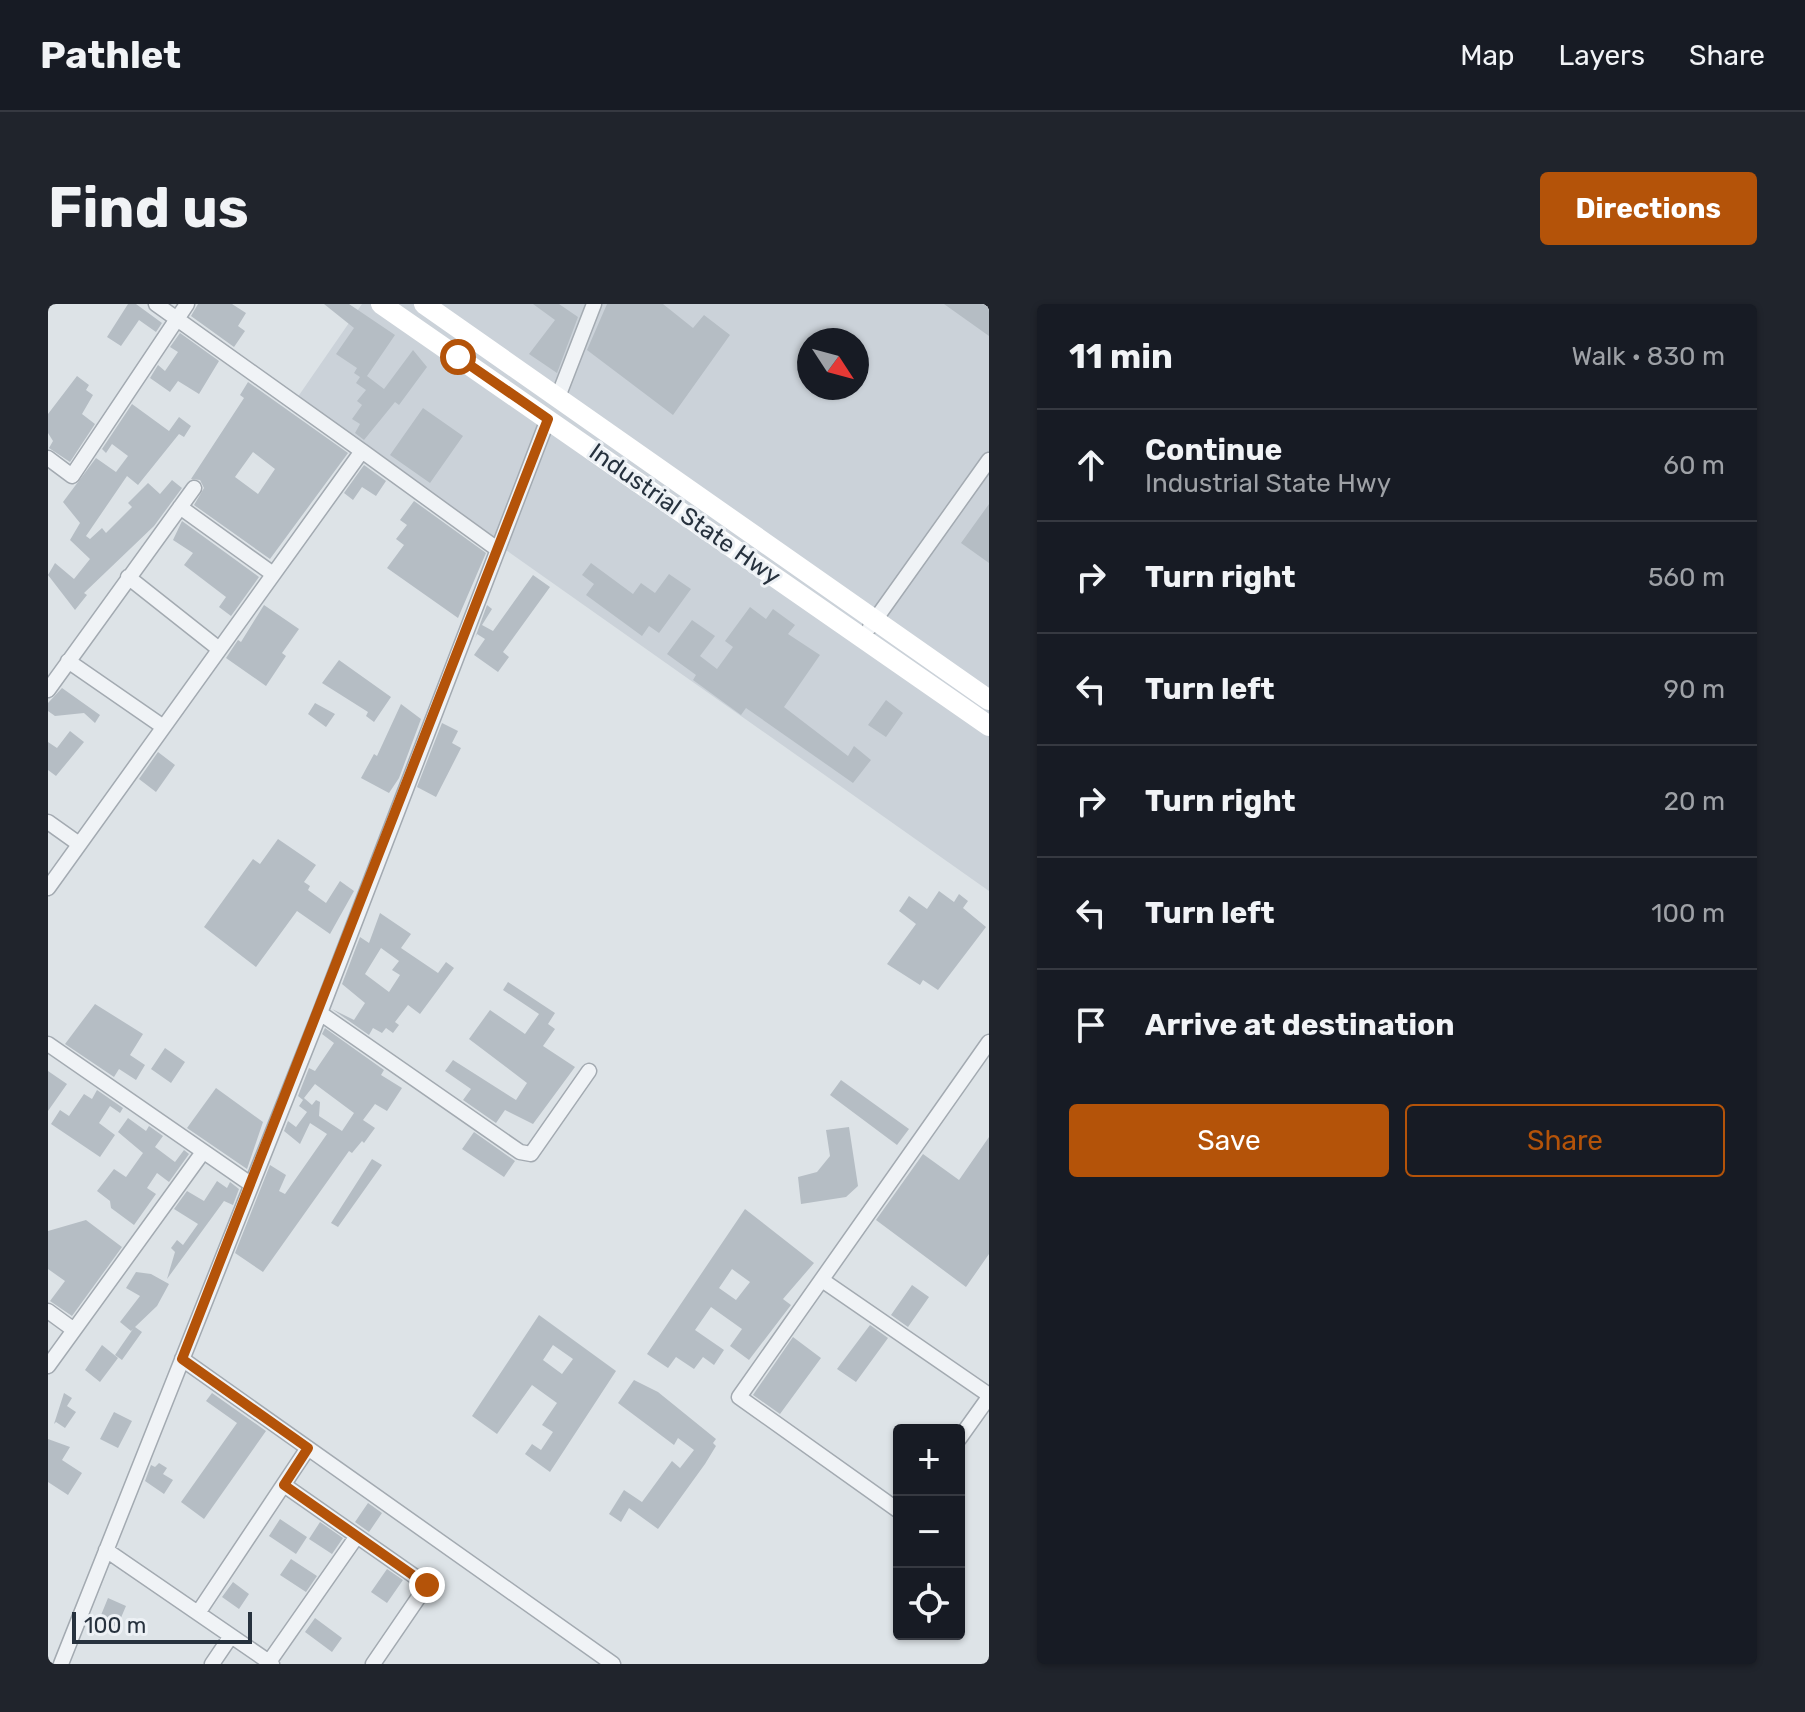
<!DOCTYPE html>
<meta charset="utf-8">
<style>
:root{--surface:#171b24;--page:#20242c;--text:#f1f3f6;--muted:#9ea1a6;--line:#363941;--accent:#b45309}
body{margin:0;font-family:Rubik,sans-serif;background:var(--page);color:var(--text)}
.controls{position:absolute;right:24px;bottom:24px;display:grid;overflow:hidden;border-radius:8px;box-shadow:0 2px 6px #0004}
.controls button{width:72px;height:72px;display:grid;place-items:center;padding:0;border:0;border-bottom:2px solid var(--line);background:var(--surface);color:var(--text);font:40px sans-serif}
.compass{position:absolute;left:749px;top:24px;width:72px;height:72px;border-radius:50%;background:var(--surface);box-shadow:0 2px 6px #0004;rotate:126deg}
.scale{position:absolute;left:24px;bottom:20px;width:180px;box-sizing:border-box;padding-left:8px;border:4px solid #27323e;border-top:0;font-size:22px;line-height:28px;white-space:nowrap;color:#27323e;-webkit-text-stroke:6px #edf1f5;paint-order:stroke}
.stop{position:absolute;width:24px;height:24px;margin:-18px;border:6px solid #b45309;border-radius:50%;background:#fff}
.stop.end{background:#b45309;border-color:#fff;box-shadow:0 2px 8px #0008}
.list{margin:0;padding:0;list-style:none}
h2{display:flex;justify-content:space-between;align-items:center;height:104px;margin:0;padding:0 32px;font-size:34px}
h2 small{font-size:26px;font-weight:400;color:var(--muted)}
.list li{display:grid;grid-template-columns:52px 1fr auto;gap:24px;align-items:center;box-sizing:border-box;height:112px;padding:0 32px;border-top:2px solid var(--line)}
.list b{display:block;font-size:30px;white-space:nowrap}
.list p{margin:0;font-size:26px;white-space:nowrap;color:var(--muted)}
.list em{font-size:26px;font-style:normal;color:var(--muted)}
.actions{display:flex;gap:16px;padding:24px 32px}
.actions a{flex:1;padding:18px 0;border:2px solid var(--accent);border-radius:8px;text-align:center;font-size:28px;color:var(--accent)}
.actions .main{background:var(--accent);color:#fff}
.icon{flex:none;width:44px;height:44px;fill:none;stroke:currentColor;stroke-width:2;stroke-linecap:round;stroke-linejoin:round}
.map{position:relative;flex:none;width:941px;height:1360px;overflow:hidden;border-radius:8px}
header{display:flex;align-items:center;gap:48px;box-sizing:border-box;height:112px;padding:0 40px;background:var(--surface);border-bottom:2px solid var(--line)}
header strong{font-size:38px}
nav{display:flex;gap:44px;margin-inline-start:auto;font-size:28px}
.intro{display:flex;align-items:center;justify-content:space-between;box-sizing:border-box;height:192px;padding:0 48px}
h1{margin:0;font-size:56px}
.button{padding:20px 36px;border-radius:8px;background:var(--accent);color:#fff;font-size:28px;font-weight:700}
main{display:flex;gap:48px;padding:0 48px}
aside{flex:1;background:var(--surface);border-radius:8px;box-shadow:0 2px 6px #0004}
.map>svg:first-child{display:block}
.built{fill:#cbd2d9;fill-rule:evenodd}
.building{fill:#b5bdc4;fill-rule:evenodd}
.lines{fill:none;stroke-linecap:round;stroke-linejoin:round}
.minor-casing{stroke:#a3aab1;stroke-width:17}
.minor{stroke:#f0f3f6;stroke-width:14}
.secondary{stroke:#fff;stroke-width:20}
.route{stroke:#b45309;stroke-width:10}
.labels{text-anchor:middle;stroke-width:6;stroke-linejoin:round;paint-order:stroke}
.street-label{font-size:24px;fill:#27323e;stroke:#edf1f5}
</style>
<header>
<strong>Pathlet</strong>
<nav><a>Map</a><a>Layers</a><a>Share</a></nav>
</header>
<div class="intro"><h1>Find us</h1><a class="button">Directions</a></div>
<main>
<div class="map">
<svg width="941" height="1360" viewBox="0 0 941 1360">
<rect width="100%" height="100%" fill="#dde3e7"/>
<path class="built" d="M 314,0 L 941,0 L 941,587 L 247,97 ZM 761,36 L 809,36 L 809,84 L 761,84 Z"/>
<path class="building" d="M 80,0 L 88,0 L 114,19 L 108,28 L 91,16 L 73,42 L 59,33 Z
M 150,0 L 184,0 L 198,9 L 190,22 L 197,27 L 186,43 L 143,12 Z
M 276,0 L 301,0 L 347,31 L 319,72 L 336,85 L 365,46 L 379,63 L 351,101 L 347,98 L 316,136 L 307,129 L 312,120 L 304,115 L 314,101 L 309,97 L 318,86 L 308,79 L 312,73 L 306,69 L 309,64 L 288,50 L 306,24 Z
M 485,0 L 511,0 L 530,13 L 509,69 L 481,50 L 507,16 Z
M 559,0 L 615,0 L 645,24 L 656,11 L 682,31 L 625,111 L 539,46 Z
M 896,0 L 941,0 L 941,32 Z
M 132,29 L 171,57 L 151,90 L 130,77 L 122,88 L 102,74 L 110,61 L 117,67 L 130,48 L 122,43 Z
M 29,72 L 41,81 L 38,86 L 45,91 L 34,110 L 47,120 L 22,158 L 1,144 L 5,137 L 0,129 L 0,110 Z
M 200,78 L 300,149 L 222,255 L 146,201 L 156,184 L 152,176 L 143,175 L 196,94 L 192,91 ZM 205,148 L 227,165 L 210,190 L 187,173 Z
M 84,100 L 121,127 L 131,113 L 143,122 L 136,133 L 131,130 L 90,181 L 79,172 L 38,232 L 42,235 L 54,224 L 58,229 L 84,203 L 80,199 L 100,179 L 112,190 L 124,176 L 134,184 L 106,222 L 36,289 L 39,291 L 27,306 L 0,271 L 7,259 L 26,275 L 42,255 L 22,236 L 32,219 L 15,198 L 48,154 L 68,168 L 80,152 L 64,140 L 58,149 L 54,145 Z
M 375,104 L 415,132 L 382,179 L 342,151 Z
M 316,161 L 338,177 L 328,192 L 314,183 L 305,196 L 296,189 Z
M 366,197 L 438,249 L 410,314 L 339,264 L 356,241 L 348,235 L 359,221 L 352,216 Z
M 941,200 L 941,259 L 913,239 Z
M 134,217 L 211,273 L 183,312 L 171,303 L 178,293 L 136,261 L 145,249 L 125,236 Z
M 543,259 L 585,290 L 593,279 L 607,289 L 621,270 L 643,285 L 611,329 L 601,322 L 594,332 L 538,291 L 546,280 L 534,271 Z
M 485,271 L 502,283 L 455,348 L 461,353 L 450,368 L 426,351 L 437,335 L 429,330 L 427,334 L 439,301 L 444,305 L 434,321 L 445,327 Z
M 216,301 L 251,325 L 234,349 L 238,352 L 218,382 L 178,354 L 190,336 L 193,338 Z
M 702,303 L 718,315 L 725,305 L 747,321 L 740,330 L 772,351 L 736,403 L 800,452 L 806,442 L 823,456 L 805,479 L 698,404 L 693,411 L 645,376 L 648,371 L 619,350 L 644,316 L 667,332 L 652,352 L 669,365 L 685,343 L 677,337 Z
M 291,356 L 343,393 L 326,418 L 318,412 L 320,408 L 274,379 Z
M 14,384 L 52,411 L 47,419 L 36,409 L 7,412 L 0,407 L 0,399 Z
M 838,396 L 855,409 L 838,433 L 820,421 Z
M 267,399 L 287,410 L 278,423 L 260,410 Z
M 353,400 L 373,415 L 351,474 L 341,489 L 313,474 L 326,450 L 329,452 Z
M 394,419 L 410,427 L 404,439 L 413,444 L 388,493 L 369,483 Z
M 22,427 L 36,438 L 8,472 L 0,466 L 0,438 L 9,444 Z
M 110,448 L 127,461 L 108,488 L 91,475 Z
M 230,535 L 268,561 L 256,578 L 262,582 L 260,586 L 278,599 L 292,577 L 306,587 L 282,630 L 249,607 L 208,663 L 156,623 L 205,555 L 212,560 Z
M 891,587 L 906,598 L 911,590 L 920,597 L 915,604 L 938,623 L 890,686 L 875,676 L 872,681 L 839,660 L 868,620 L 851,607 L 861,592 L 879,605 Z
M 332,609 L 363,630 L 353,644 L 390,669 L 398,658 L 406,664 L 372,710 L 360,701 L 347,718 L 351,721 L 345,729 L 338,724 L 334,729 L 325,724 L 321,731 L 284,705 L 306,716 L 317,699 L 294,680 L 312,633 L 321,639 ZM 333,644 L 351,657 L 344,666 L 352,671 L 341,688 L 317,670 Z
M 460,678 L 507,709 L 500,720 L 507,725 L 495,742 L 527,763 L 485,820 L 457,806 L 448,819 L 415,796 L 423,785 L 397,767 L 405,756 L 468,796 L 479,779 L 421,735 L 442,706 L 477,730 L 491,710 L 455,686 Z
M 47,700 L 95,730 L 82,751 L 97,761 L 88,776 L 71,765 L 66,773 L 17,740 Z
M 277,724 L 336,766 L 333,771 L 354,784 L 339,807 L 327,800 L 315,816 L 327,824 L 316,839 L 314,837 L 304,849 L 301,847 L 215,968 L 187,949 L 222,861 L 238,871 L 231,887 L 237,890 L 279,830 L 262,819 L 252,840 L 236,827 L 240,817 L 248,823 L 259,808 L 251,802 L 255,796 L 250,792 L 261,764 L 267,767 L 286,739 L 274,730 ZM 267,780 L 306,809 L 294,827 L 271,812 L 272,798 L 268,796 L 264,801 L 256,794 Z
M 117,744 L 137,758 L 123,779 L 103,765 Z
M 0,767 L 19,780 L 0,807 Z
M 793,776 L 861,825 L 849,841 L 782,791 Z
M 168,784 L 215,818 L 199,865 L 139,824 Z
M 49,786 L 75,804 L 72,809 L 62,802 L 51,819 L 67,831 L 52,853 L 3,820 L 12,806 L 21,812 L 36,790 L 44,795 Z
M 80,814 L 98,827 L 101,822 L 115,832 L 107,843 L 127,858 L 136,846 L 141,850 L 121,878 L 109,869 L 99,884 L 108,890 L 86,921 L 63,904 L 62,897 L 49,887 L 66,865 L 78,873 L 95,849 L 70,828 Z
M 801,823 L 810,882 L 798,893 L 753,900 L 750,873 L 769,868 L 782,852 L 778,826 Z
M 426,828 L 467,857 L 456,873 L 414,845 Z
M 941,833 L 941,950 L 918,983 L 828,916 L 875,850 L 911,876 Z
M 324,855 L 334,861 L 290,923 L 283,919 Z
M 169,877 L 179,884 L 182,878 L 191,885 L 185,901 L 176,897 L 119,975 L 127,948 L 123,944 L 129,936 L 135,941 L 150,920 L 126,905 L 139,887 L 156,897 Z
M 697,905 L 766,959 L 735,995 L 743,1001 L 701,1056 L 682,1042 L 694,1025 L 663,1003 L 647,1026 L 676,1046 L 666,1061 L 655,1053 L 646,1065 L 628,1053 L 620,1064 L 599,1050 ZM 684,965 L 702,978 L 688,996 L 671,984 Z
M 38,916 L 74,943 L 24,1012 L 2,997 L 17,977 L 0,965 L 0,927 Z
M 88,968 L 103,970 L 121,980 L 109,1002 L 87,1023 L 94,1028 L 74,1056 L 67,1051 L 85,1025 L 83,1027 L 72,1018 L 92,992 L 78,984 Z
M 864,981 L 881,993 L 860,1023 L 843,1011 Z
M 491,1011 L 568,1067 L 502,1168 L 477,1150 L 484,1140 L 493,1146 L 505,1128 L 494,1121 L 509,1099 L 484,1081 L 449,1130 L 424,1112 ZM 505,1041 L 525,1055 L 514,1070 L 495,1056 Z
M 822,1021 L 840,1034 L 808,1078 L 789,1065 Z
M 745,1033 L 773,1054 L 732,1110 L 705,1091 Z
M 54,1041 L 70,1054 L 52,1078 L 37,1066 Z
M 586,1076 L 610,1088 L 668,1135 L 665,1139 L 668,1142 L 657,1160 L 610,1225 L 581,1204 L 573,1218 L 561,1210 L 576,1186 L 594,1198 L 624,1157 L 632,1164 L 646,1146 L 630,1134 L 626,1141 L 570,1099 Z
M 16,1089 L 24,1094 L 19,1102 L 28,1108 L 17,1124 L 8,1118 L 6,1120 Z
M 164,1089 L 218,1127 L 156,1215 L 133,1198 L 189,1119 L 158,1097 Z
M 66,1108 L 84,1117 L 70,1144 L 52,1135 Z
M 0,1135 L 22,1143 L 14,1156 L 34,1169 L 20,1191 L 0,1178 Z
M 111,1159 L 119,1164 L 115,1170 L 125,1176 L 116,1190 L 97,1177 L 103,1161 L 107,1163 Z
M 320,1199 L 334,1209 L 321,1228 L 307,1218 Z
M 232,1215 L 259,1233 L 248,1250 L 221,1232 Z
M 272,1218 L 295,1234 L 284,1250 L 261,1235 Z
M 243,1255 L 269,1272 L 258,1288 L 232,1271 Z
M 339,1265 L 355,1276 L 339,1299 L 323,1288 Z
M 185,1278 L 201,1290 L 191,1305 L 174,1293 Z
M 60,1294 L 78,1302 L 69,1323 L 51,1316 Z
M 267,1314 L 294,1334 L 284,1348 L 257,1328 Z"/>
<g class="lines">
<g class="minor-casing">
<path id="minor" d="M 108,0 L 314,147
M 510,93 L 546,0
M 0,154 L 24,172 L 139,0
M 132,203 L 225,270
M 80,273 L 171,345
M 822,323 L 941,156
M 20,357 L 114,422
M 0,386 L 146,184
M 0,518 L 31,540
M 0,584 L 314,147 L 449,245
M 272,709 L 472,848 L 483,850 L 541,767
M 0,740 L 201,879
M 774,976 L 941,1091
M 0,1007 L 26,1026
M 134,1055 L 565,1360
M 0,1062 L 155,848
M 911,1135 L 941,1093
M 236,1181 L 379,1281 L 325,1360
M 851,1207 L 691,1093 L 941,738
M 58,1246 L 224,1360
M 150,1309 L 260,1144
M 221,1358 L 309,1232
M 13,1360 L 272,709 L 500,115
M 164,1360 L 183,1332"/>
</g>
<use href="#minor" class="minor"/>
<path class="secondary" d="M 333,0 L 941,422
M 376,0 L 941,396"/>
</g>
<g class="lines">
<path class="route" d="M 379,1281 L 236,1181 L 260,1144 L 134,1055 L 500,115 L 410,53"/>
</g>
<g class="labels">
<g class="street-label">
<text transform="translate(637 210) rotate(35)" y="8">Industrial State Hwy</text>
</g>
</g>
</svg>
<div class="controls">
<button>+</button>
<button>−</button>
<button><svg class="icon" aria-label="locate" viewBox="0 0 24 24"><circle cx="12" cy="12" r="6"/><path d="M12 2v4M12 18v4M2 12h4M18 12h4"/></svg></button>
</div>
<svg class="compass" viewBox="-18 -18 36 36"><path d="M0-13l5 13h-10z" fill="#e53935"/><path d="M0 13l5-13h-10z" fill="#9ea1a6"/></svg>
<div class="scale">100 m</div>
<div class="stop" style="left:410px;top:53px"></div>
<div class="stop end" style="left:379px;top:1281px"></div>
</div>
<aside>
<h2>11 min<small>Walk · 830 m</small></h2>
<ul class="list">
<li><svg class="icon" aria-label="ahead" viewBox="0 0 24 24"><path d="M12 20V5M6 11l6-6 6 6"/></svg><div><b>Continue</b><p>Industrial State Hwy</p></div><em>60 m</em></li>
<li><svg class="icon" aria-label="right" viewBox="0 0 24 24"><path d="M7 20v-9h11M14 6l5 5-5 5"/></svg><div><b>Turn right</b></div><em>560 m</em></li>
<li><svg class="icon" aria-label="left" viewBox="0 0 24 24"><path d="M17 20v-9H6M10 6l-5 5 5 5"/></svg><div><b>Turn left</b></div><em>90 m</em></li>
<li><svg class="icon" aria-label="right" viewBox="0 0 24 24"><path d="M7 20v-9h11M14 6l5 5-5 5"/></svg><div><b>Turn right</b></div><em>20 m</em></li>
<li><svg class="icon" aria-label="left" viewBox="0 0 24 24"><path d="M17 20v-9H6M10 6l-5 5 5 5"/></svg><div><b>Turn left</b></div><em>100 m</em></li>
<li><svg class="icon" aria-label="arrive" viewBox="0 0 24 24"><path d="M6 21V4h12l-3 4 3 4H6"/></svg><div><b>Arrive at destination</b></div></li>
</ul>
<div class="actions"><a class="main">Save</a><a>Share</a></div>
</aside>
</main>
